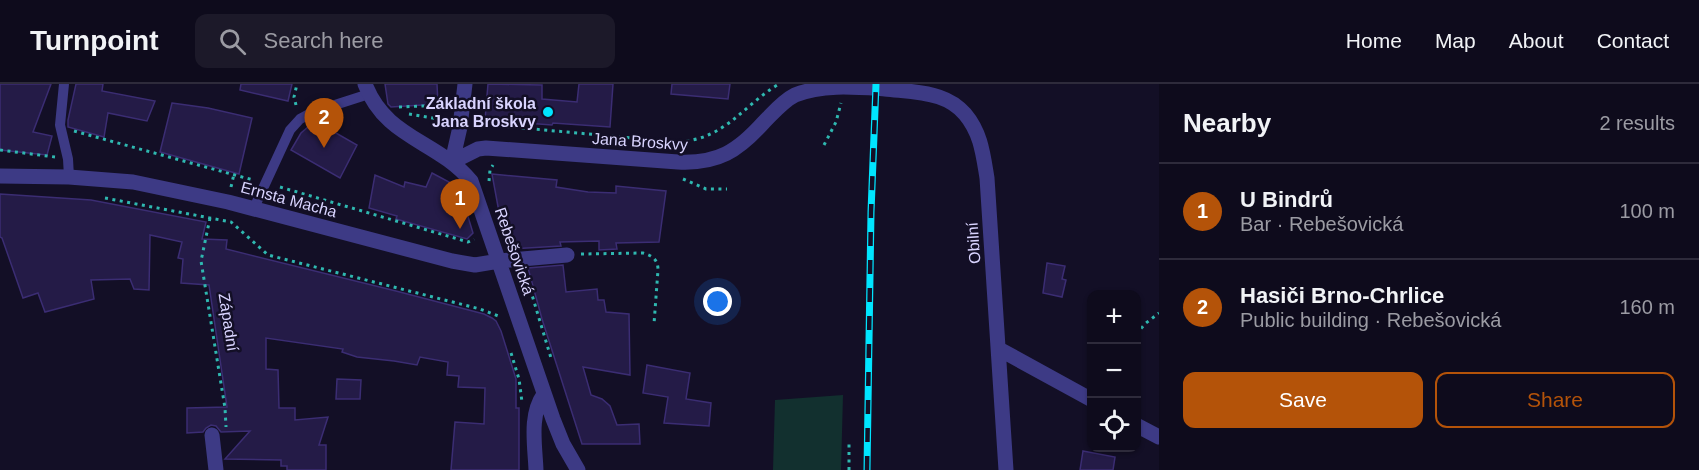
<!DOCTYPE html>
<meta charset="utf-8">
<style>
:root{--surface:#0e0b1c;--page:#1c1929;--text:#f1f3f6;--muted:#9b9ba3;--line:#2e2b3b;--accent:#b45309}
body{margin:0;font-family:Arial,sans-serif;background:var(--page);color:var(--text)}
.controls{position:absolute;right:18px;bottom:18px;display:grid;overflow:hidden;border-radius:12px;box-shadow:0 2px 4px #0004}
.controls button{width:54px;height:54px;display:grid;place-items:center;padding:0;border:0;border-bottom:2px solid var(--line);background:var(--surface);color:var(--text);font:30px sans-serif}
.you{position:absolute;left:718px;top:218px;width:21px;height:21px;margin:-15px;border:4px solid #fff;border-radius:50%;background:#1a73e8;box-shadow:0 0 0 9px #1a73e833}
.badge{display:grid;place-items:center;width:39px;height:39px;border-radius:50%;background:var(--accent);color:#fff;font-size:20px;font-weight:700}
.pin{position:absolute;translate:-50% -50px;filter:drop-shadow(0 2px 3px #0008)}
.pin::after{content:'';position:absolute;top:32px;width:21px;height:18px;background:inherit;clip-path:polygon(0 0,100% 0,50% 100%)}
.list{margin:0;padding:0;list-style:none}
h2{display:flex;justify-content:space-between;align-items:center;height:78px;margin:0;padding:0 24px;font-size:26px}
h2 small{font-size:20px;font-weight:400;color:var(--muted)}
.list li{display:grid;grid-template-columns:39px 1fr auto;gap:18px;align-items:center;box-sizing:border-box;height:96px;padding:0 24px;border-top:2px solid var(--line)}
.list b{display:block;font-size:22px;white-space:nowrap}
.list p{margin:0;font-size:20px;white-space:nowrap;color:var(--muted)}
.list em{font-size:20px;font-style:normal;color:var(--muted)}
.actions{display:flex;gap:12px;padding:18px 24px}
.actions a{flex:1;padding:14px 0;border:2px solid var(--accent);border-radius:12px;text-align:center;font-size:21px;color:var(--accent)}
.actions .main{background:var(--accent);color:#fff}
.icon{flex:none;width:33px;height:33px;fill:none;stroke:currentColor;stroke-width:2;stroke-linecap:round;stroke-linejoin:round}
.map{position:relative;flex:none;width:1159px;height:386px;overflow:hidden}
header{display:flex;align-items:center;gap:36px;box-sizing:border-box;height:84px;padding:0 30px;background:var(--surface);border-bottom:2px solid var(--line)}
header strong{font-size:28px}
nav{display:flex;gap:33px;margin-inline-start:auto;font-size:21px}
.search{width:420px;height:54px;background:var(--page);display:flex;align-items:center;gap:15px;box-sizing:border-box;padding:0 21px;border-radius:12px;color:var(--muted);font-size:22px}
main{display:flex}
aside{flex:1;background:var(--surface)}
.map>svg:first-child{display:block}
.green{fill:#12302f}
.building{fill:#241b47;stroke:#3b2d73;stroke-width:1.5}
.lines{fill:none;stroke-linecap:round;stroke-linejoin:round}
.path{stroke:#2fb8b0;stroke-width:3;stroke-dasharray:3 4.5;stroke-linecap:butt}
.lane{stroke:#3d3a85;stroke-width:10}
.street{stroke:#3d3a85;stroke-width:15}
.rail-casing{stroke:#00e5ff;stroke-width:7}
.rail{stroke:#130f26;stroke-width:4.5;stroke-dasharray:14;stroke-linecap:butt}
.poi-dot{fill:#00e5ff;stroke:#130f26;stroke-width:2}
.labels{text-anchor:middle;stroke-width:5;stroke-linejoin:round;paint-order:stroke}
.poi-label{font-size:16px;font-weight:bold;fill:#d9d4ff;stroke:#130f26;text-anchor:end}
.street-label{font-size:16px;fill:#d9d4ff;stroke:#130f26}
</style>
<header>
<strong>Turnpoint</strong>
<div class="search"><svg class="icon" aria-label="search" viewBox="0 0 24 24"><circle cx="10" cy="10" r="6"/><path d="M15 15l6 6"/></svg>Search here</div>
<nav><a>Home</a><a>Map</a><a>About</a><a>Contact</a></nav>
</header>
<main>
<div class="map">
<svg width="1159" height="386" viewBox="0 0 1159 386">
<rect width="100%" height="100%" fill="#130f26"/>
<path class="green" d="M 843,311 L 841,386 L 773,386 L 775,316 Z"/>
<path class="building" d="M 0,0 L 51,0 L 33,48 L 52,52 L 47,71 L 0,66 Z
M 76,0 L 103,0 L 102,7 L 155,17 L 147,37 L 108,29 L 104,53 L 68,43 L 68,36 Z
M 241,0 L 292,0 L 288,17 L 240,6 Z
M 385,0 L 437,0 L 438,20 L 391,23 L 388,20 Z
M 488,0 L 542,1 L 542,15 L 577,18 L 579,0 L 613,0 L 610,43 L 553,39 L 552,41 L 485,36 Z
M 672,0 L 730,0 L 728,15 L 671,10 Z
M 172,19 L 208,24 L 252,34 L 239,90 L 160,68 Z
M 315,37 L 357,61 L 340,94 L 291,66 L 301,49 Z
M 432,89 L 451,99 L 463,116 L 473,149 L 467,155 L 396,135 L 397,132 L 369,124 L 375,91 L 404,103 L 405,98 L 426,103 Z
M 492,90 L 557,96 L 556,103 L 588,108 L 616,109 L 616,102 L 666,107 L 659,158 L 616,159 L 617,165 L 599,166 L 599,157 L 560,158 L 561,162 L 510,165 L 508,148 L 506,148 L 503,140 L 504,128 L 499,128 Z
M 0,110 L 91,116 L 206,138 L 202,155 L 227,156 L 226,165 L 396,207 L 484,230 L 492,234 L 496,237 L 501,247 L 516,295 L 516,324 L 519,324 L 519,386 L 451,386 L 455,338 L 484,340 L 485,304 L 458,303 L 459,292 L 447,291 L 448,278 L 420,273 L 417,281 L 394,277 L 357,273 L 342,268 L 343,265 L 266,254 L 266,285 L 278,286 L 279,324 L 295,324 L 295,336 L 328,333 L 319,361 L 326,361 L 326,386 L 287,386 L 287,382 L 281,382 L 281,376 L 225,375 L 250,347 L 221,348 L 216,342 L 211,341 L 206,344 L 203,348 L 187,349 L 187,324 L 227,323 L 209,201 L 181,199 L 183,175 L 178,174 L 182,158 L 150,151 L 149,206 L 134,205 L 130,195 L 91,196 L 94,215 L 45,228 L 38,209 L 23,214 L 2,154 L 0,153 Z
M 1047,179 L 1065,182 L 1062,195 L 1066,196 L 1062,213 L 1043,209 Z
M 563,181 L 566,208 L 597,205 L 598,216 L 604,216 L 606,228 L 629,230 L 630,291 L 583,283 L 591,311 L 602,315 L 610,322 L 617,341 L 639,340 L 640,360 L 582,360 L 542,235 L 528,184 Z
M 647,281 L 690,289 L 686,315 L 711,319 L 709,342 L 664,339 L 668,313 L 643,309 Z
M 337,295 L 361,296 L 360,315 L 336,315 Z
M 1083,367 L 1115,373 L 1113,386 L 1080,386 Z"/>
<g class="lines">
<path class="path" d="M 296,21 L 294,13 L 297,0
M 399,23 L 447,21
M 409,30 L 444,36
M 477,40 L 678,58 C 726,55 742,22 779,0
M 74,47 L 253,96
M 824,61 L 836,38 L 841,19
M 0,66 L 55,73
M 683,95 L 706,105 L 727,105
M 489,97 L 490,86 L 493,81
M 231,103 L 234,90
M 280,103 L 468,158 L 474,155
M 105,114 L 231,138 L 268,171 L 480,225 L 501,233
M 210,134 L 201,177 L 225,324 L 226,343
M 581,170 L 643,169 C 653,172 658,176 658,186 L 654,240
M 526,191 L 551,274
M 1136,250 L 1146,239 L 1159,229
M 511,269 L 519,295 L 522,318
M 849,386 L 849,357"/>
<path class="lane" d="M 64,0 L 60,41 L 68,75 L 69,93
M 254,124 L 290,46 L 300,35 L 313,28 L 369,10"/>
<path class="street" d="M 365,0 C 386,55 437,56 471,97 L 553,335 L 563,360 L 578,386
M 452,78 L 478,65 L 486,64 L 678,78 C 718,80 738,67 764,38 C 774,28 783,17 795,11 C 823,0 855,3 885,5 C 903,7 922,7 939,13 C 948,16 958,22 965,30 C 981,49 983,70 987,94 L 1006,386
M 452,78 L 460,43 L 465,0
M 0,92 L 69,93 L 133,98 L 228,118 L 452,177 L 475,181 L 499,177 L 567,171
M 999,265 L 1092,316
M 1136,341 L 1159,353
M 212,351 L 216,386
M 536,386 C 535,361 529,331 544,310"/>
<g class="rail-casing">
<path id="rail" d="M 867,386 L 871,128 L 876,0"/>
</g>
<use href="#rail" class="rail"/>
</g>
<circle class="poi-dot" cx="548" cy="28" r="6"/>
<g class="labels">
<g class="poi-label">
<text x="536" y="25">Základní škola<tspan x="536" dy="18">Jana Broskvy</tspan></text>
</g>
<g class="street-label">
<text transform="translate(640 57) rotate(4)" y="6">Jana Broskvy</text>
<text transform="translate(289 115) rotate(15)" y="6">Ernsta Macha</text>
<text transform="translate(973 159) rotate(-94)" y="6">Obilní</text>
<text transform="translate(515 167) rotate(71)" y="6">Rebešovická</text>
<text transform="translate(229 238) rotate(81)" y="6">Západní</text>
</g>
</g>
</svg>
<div class="controls">
<button>+</button>
<button>−</button>
<button><svg class="icon" aria-label="locate" viewBox="0 0 24 24"><circle cx="12" cy="12" r="6"/><path d="M12 2v4M12 18v4M2 12h4M18 12h4"/></svg></button>
</div>
<div class="you"></div>
<div class="pin badge" style="left:460px;top:145px">1</div>
<div class="pin badge" style="left:324px;top:64px">2</div>
</div>
<aside>
<h2>Nearby<small>2 results</small></h2>
<ul class="list">
<li><span class="badge">1</span><div><b>U Bindrů</b><p>Bar · Rebešovická</p></div><em>100 m</em></li>
<li><span class="badge">2</span><div><b>Hasiči Brno-Chrlice</b><p>Public building · Rebešovická</p></div><em>160 m</em></li>
</ul>
<div class="actions"><a class="main">Save</a><a>Share</a></div>
</aside>
</main>
